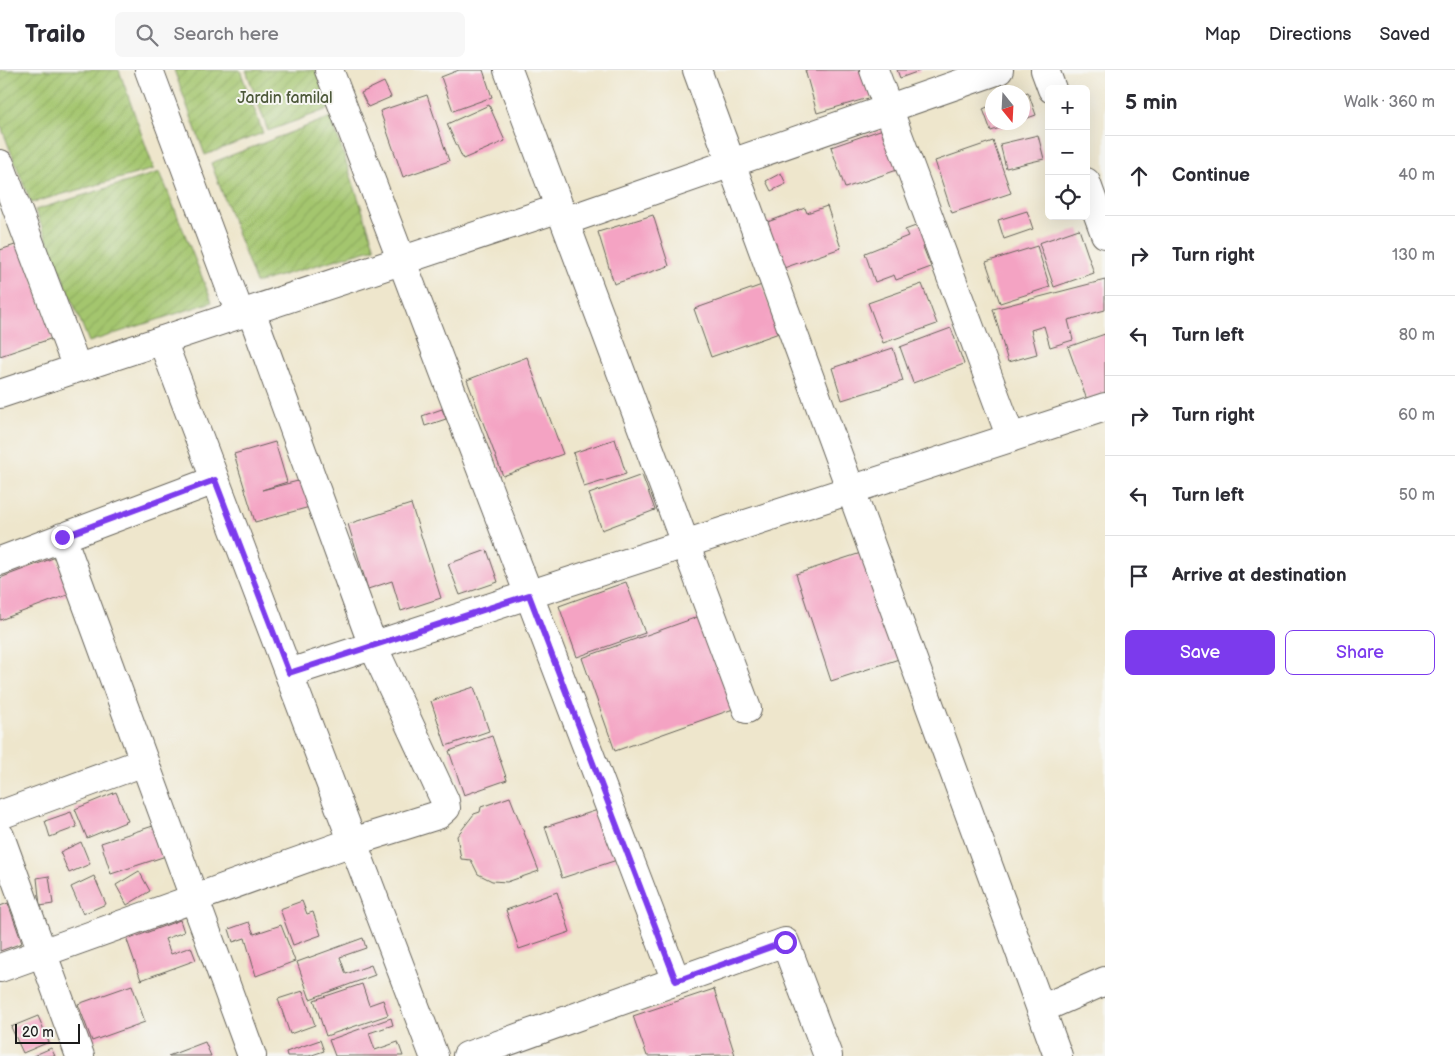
<!DOCTYPE html>
<meta charset="utf-8">
<style>
:root{--surface:#fff;--page:#f7f7f7;--text:#2b2b33;--muted:#7c7c81;--line:#e1e1e2;--accent:#7c3aed}
body{margin:0;font-family:"Balsamiq Sans",sans-serif;background:var(--page);color:var(--text)}
.controls{position:absolute;right:15px;top:15px;display:grid;overflow:hidden;border-radius:8px;box-shadow:0 5px 20px #0002}
.controls button{width:45px;height:45px;display:grid;place-items:center;padding:0;border:0;border-bottom:1px solid var(--line);background:var(--surface);color:var(--text);font:25px sans-serif}
.compass{position:absolute;left:985px;top:15px;width:45px;height:45px;border-radius:50%;background:var(--surface);box-shadow:0 5px 20px #0002;rotate:162deg}
.scale{position:absolute;left:15px;bottom:12px;width:65px;box-sizing:border-box;padding-left:5px;border:2px solid #1c1c1c;border-top:0;font-size:14px;line-height:18px;white-space:nowrap;color:#1c1c1c;-webkit-text-stroke:4px #f6f6f2;paint-order:stroke}
.stop{position:absolute;width:15px;height:15px;margin:-11px;border:4px solid #7c3aed;border-radius:50%;background:#fff}
.stop.end{background:#7c3aed;border-color:#fff;box-shadow:0 1px 5px #0008}
.list{margin:0;padding:0;list-style:none}
h2{display:flex;justify-content:space-between;align-items:center;height:65px;margin:0;padding:0 20px;font-size:21px}
h2 small{font-size:16px;font-weight:400;color:var(--muted)}
.list li{display:grid;grid-template-columns:32px 1fr auto;gap:15px;align-items:center;box-sizing:border-box;height:80px;padding:0 20px;border-top:1px solid var(--line)}
.list b{display:block;font-size:19px;white-space:nowrap}
.list em{font-size:16px;font-style:normal;color:var(--muted)}
.actions{display:flex;gap:10px;padding:15px 20px}
.actions a{flex:1;padding:11px 0;border:1px solid var(--accent);border-radius:8px;text-align:center;font-size:18px;color:var(--accent)}
.actions .main{background:var(--accent);color:#fff}
.icon{flex:none;width:28px;height:28px;fill:none;stroke:currentColor;stroke-width:2;stroke-linecap:round;stroke-linejoin:round}
.map{position:relative;flex:none;width:1105px;height:986px;overflow:hidden}
header{display:flex;align-items:center;gap:30px;box-sizing:border-box;height:70px;padding:0 25px;background:var(--surface);border-bottom:1px solid var(--line)}
header strong{font-size:24px}
nav{display:flex;gap:28px;margin-inline-start:auto;font-size:18px}
.search{width:350px;height:45px;background:var(--page);display:flex;align-items:center;gap:12px;box-sizing:border-box;padding:0 18px;border-radius:8px;color:var(--muted);font-size:19px}
main{display:flex}
aside{flex:1;background:var(--surface)}
.map>svg:first-child{display:block}
.garden{fill:url(#garden-furrows);stroke:#607145}
.building{fill:#f4a3c3}
.lines{fill:none;stroke-linecap:round;stroke-linejoin:round}
.minor-casing{stroke:#66635a;stroke-width:30}
.minor{stroke:#fff;stroke-width:28}
.route{stroke:#7c3aed;stroke-width:6}
.labels{text-anchor:middle;stroke-width:4;stroke-linejoin:round;paint-order:stroke}
.park-label{font-size:16px;fill:#4c5839;stroke:#f6f6f2}
</style>
<header>
<strong>Trailo</strong>
<div class="search"><svg class="icon" aria-label="search" viewBox="0 0 24 24"><circle cx="10" cy="10" r="6"/><path d="M15 15l6 6"/></svg>Search here</div>
<nav><a>Map</a><a>Directions</a><a>Saved</a></nav>
</header>
<main>
<div class="map">
<svg width="1105" height="986" viewBox="0 0 1105 986">
<defs>
<pattern id="garden-furrows" width="10" height="10" patternUnits="userSpaceOnUse" patternTransform="scale(1.25)"><rect width="10" height="10" fill="#a4c66e"/><path d="M-1 1l2-2M0 10L10 0M9 11l2-2" fill="none" stroke="#8daa5f"/></pattern>
</defs>
<rect width="100%" height="100%" fill="#f6f6f2"/>
<filter id="ink" filterUnits="userSpaceOnUse"><feTurbulence type="fractalNoise" baseFrequency=".02" numOctaves="2"/><feDisplacementMap in="SourceGraphic" scale="10" xChannelSelector="R" yChannelSelector="G"/><feConvolveMatrix kernelMatrix="1 2 1 2 8 2 1 2 1" color-interpolation-filters="sRGB"/></filter>
<filter id="wash" filterUnits="userSpaceOnUse"><feTurbulence type="fractalNoise" baseFrequency=".0096" numOctaves="4" result="noise"/><feDisplacementMap in="SourceGraphic" scale="20" xChannelSelector="R" yChannelSelector="G"/><feGaussianBlur stdDeviation="1.12" result="paint"/><feColorMatrix in="noise" values="0 0 0 0 0 0 0 0 0 0 0 0 0 0 0 0 0 1.4 0 .05"/><feComposite in="paint" operator="in"/></filter>
<g filter="url(#wash)">
<rect width="100%" height="100%" fill="#eee6cc"/>
<path class="garden" d="M 0,0 L 119,0 L 154,99 L 31,133 L 0,54 Z
M 174,0 L 240,0 L 263,63 L 205,85 Z
M 246,0 L 315,0 L 331,38 L 268,61 Z
M 331,47 L 375,178 L 256,213 L 211,93 Z
M 160,102 L 212,232 L 89,272 L 35,140 Z"/>
<g id="blocks">
<path class="building" d="M 459,0 L 483,0 L 492,27 L 453,41 L 441,7 Z
M 805,0 L 875,0 L 882,24 L 817,43 Z
M 897,0 L 922,0 L 900,8 Z
M 384,12 L 391,27 L 368,37 L 361,23 Z
M 1028,22 L 1036,45 L 1022,50 L 1022,24 Z
M 427,25 L 449,91 L 403,107 L 380,41 Z
M 489,35 L 505,71 L 463,89 L 447,54 Z
M 992,35 L 992,52 L 1015,53 L 991,61 L 983,39 Z
M 886,58 L 900,99 L 845,118 L 831,77 Z
M 1038,65 L 1044,89 L 1006,98 L 1000,74 Z
M 993,71 L 1011,123 L 952,143 L 935,91 Z
M 781,103 L 786,114 L 771,121 L 766,111 Z
M 827,136 L 841,178 L 781,199 L 765,153 L 805,138 L 807,143 Z
M 1027,141 L 1033,159 L 1004,169 L 998,150 Z
M 653,145 L 669,196 L 614,214 L 598,162 Z
M 929,151 L 937,172 L 923,177 L 931,197 L 896,210 L 894,205 L 875,212 L 865,183 L 908,166 L 905,160 Z
M 1079,159 L 1094,203 L 1054,217 L 1039,173 Z
M 21,173 L 53,268 L 0,286 L 0,180 Z
M 1037,176 L 1050,217 L 1000,233 L 986,192 Z
M 1105,210 L 1105,240 L 1068,250 L 1073,270 L 1050,277 L 1044,256 L 1031,260 L 1037,284 L 1008,292 L 993,239 Z
M 922,214 L 937,254 L 883,273 L 868,233 Z
M 762,215 L 779,263 L 711,287 L 694,239 Z
M 951,258 L 964,294 L 913,313 L 900,277 Z
M 1105,264 L 1105,323 L 1087,330 L 1068,277 Z
M 893,278 L 903,311 L 842,330 L 832,298 Z
M 527,287 L 563,384 L 503,406 L 467,310 Z
M 442,339 L 446,349 L 425,356 L 422,346 Z
M 615,369 L 626,404 L 584,417 L 573,383 Z
M 275,372 L 287,412 L 262,420 L 310,408 L 317,435 L 255,452 L 234,384 Z
M 642,405 L 655,440 L 602,460 L 589,424 Z
M 411,434 L 441,528 L 401,541 L 392,511 L 368,519 L 348,454 Z
M 487,480 L 498,512 L 460,525 L 448,494 Z
M 867,481 L 902,588 L 831,611 L 796,504 Z
M 56,487 L 70,524 L 0,550 L 0,508 Z
M 626,512 L 645,563 L 577,587 L 559,536 Z
M 703,545 L 736,638 L 615,681 L 582,588 Z
M 474,617 L 489,661 L 446,676 L 431,631 Z
M 492,666 L 507,710 L 464,725 L 449,681 Z
M 116,722 L 128,751 L 87,768 L 75,739 Z
M 510,727 L 539,801 L 507,812 L 492,811 L 478,804 L 471,790 L 461,789 L 457,766 L 474,744 L 480,742 L 481,737 Z
M 601,739 L 617,790 L 562,808 L 545,757 Z
M 71,742 L 77,757 L 50,767 L 45,751 Z
M 159,754 L 169,785 L 111,804 L 101,773 Z
M 81,772 L 90,794 L 69,803 L 60,782 Z
M 139,801 L 150,821 L 127,835 L 116,815 Z
M 49,806 L 53,834 L 40,836 L 37,808 Z
M 94,806 L 106,834 L 83,844 L 71,817 Z
M 557,822 L 570,862 L 519,879 L 506,840 Z
M 302,831 L 307,844 L 313,842 L 321,865 L 293,875 L 280,839 Z
M 8,833 L 22,873 L 0,881 L 0,836 Z
M 180,850 L 184,862 L 165,869 L 171,884 L 191,877 L 196,890 L 141,910 L 127,870 Z
M 249,852 L 254,864 L 281,855 L 295,891 L 256,906 L 245,868 L 233,872 L 229,859 Z
M 363,868 L 366,878 L 340,887 L 346,904 L 371,895 L 375,905 L 310,929 L 297,892 Z
M 362,914 L 369,935 L 383,930 L 388,945 L 326,966 L 314,930 Z
M 132,915 L 145,952 L 92,971 L 78,934 Z
M 714,919 L 735,985 L 647,986 L 633,946 Z
M 303,921 L 315,955 L 290,964 L 278,929 Z
M 38,946 L 49,972 L 23,983 L 11,957 Z
M 391,948 L 393,955 L 369,963 L 375,980 L 398,972 L 403,986 L 335,986 L 329,970 Z
M 320,970 L 324,981 L 309,986 L 287,986 L 286,982 Z
M 205,972 L 211,986 L 168,986 Z
M 51,978 L 55,986 L 33,986 Z"/>
</g>
</g>
<g filter="url(#ink)">
<use href="#blocks" fill-opacity="0" stroke="#66635a" stroke-width="1"/>
<g class="lines">
<g class="minor-casing">
<path id="minor" d="M 149,0 L 240,244
M 329,0 L 676,911
M 508,0 L 747,639
M 697,0 L 1058,986
M 874,0 L 1011,368
M 1045,0 L 1052,19
M 0,94 L 77,298
M 1086,112 L 1105,164
M 565,151 L 999,0
M 162,270 L 434,986
M 0,324 L 560,138
M 62,467 L 252,986
M 0,491 L 215,410
M 289,603 L 1105,337
M 0,745 L 144,692
M 0,766 L 80,986
M 0,898 L 352,772 L 438,745 L 446,738 L 445,731 L 373,576 L 251,241
M 1041,939 L 1105,911
M 467,986 L 785,872 L 828,986"/>
</g>
<use href="#minor" class="minor"/>
</g>
</g>
<g class="lines" filter="url(#ink)">
<path class="route" d="M 62,467 L 215,410 L 289,603 L 529,525 L 676,911 L 785,872"/>
</g>
<g class="labels">
<g class="park-label">
<text x="285" y="33">Jardin familal</text>
</g>
</g>
</svg>
<div class="controls">
<button>+</button>
<button>−</button>
<button><svg class="icon" aria-label="locate" viewBox="0 0 24 24"><circle cx="12" cy="12" r="6"/><path d="M12 2v4M12 18v4M2 12h4M18 12h4"/></svg></button>
</div>
<svg class="compass" viewBox="-18 -18 36 36"><path d="M0-13l5 13h-10z" fill="#e53935"/><path d="M0 13l5-13h-10z" fill="#7c7c81"/></svg>
<div class="scale">20 m</div>
<div class="stop" style="left:785px;top:872px"></div>
<div class="stop end" style="left:62px;top:467px"></div>
</div>
<aside>
<h2>5 min<small>Walk · 360 m</small></h2>
<ul class="list">
<li><svg class="icon" aria-label="ahead" viewBox="0 0 24 24"><path d="M12 20V5M6 11l6-6 6 6"/></svg><div><b>Continue</b></div><em>40 m</em></li>
<li><svg class="icon" aria-label="right" viewBox="0 0 24 24"><path d="M7 20v-9h11M14 6l5 5-5 5"/></svg><div><b>Turn right</b></div><em>130 m</em></li>
<li><svg class="icon" aria-label="left" viewBox="0 0 24 24"><path d="M17 20v-9H6M10 6l-5 5 5 5"/></svg><div><b>Turn left</b></div><em>80 m</em></li>
<li><svg class="icon" aria-label="right" viewBox="0 0 24 24"><path d="M7 20v-9h11M14 6l5 5-5 5"/></svg><div><b>Turn right</b></div><em>60 m</em></li>
<li><svg class="icon" aria-label="left" viewBox="0 0 24 24"><path d="M17 20v-9H6M10 6l-5 5 5 5"/></svg><div><b>Turn left</b></div><em>50 m</em></li>
<li><svg class="icon" aria-label="arrive" viewBox="0 0 24 24"><path d="M6 21V4h12l-3 4 3 4H6"/></svg><div><b>Arrive at destination</b></div></li>
</ul>
<div class="actions"><a class="main">Save</a><a>Share</a></div>
</aside>
</main>
